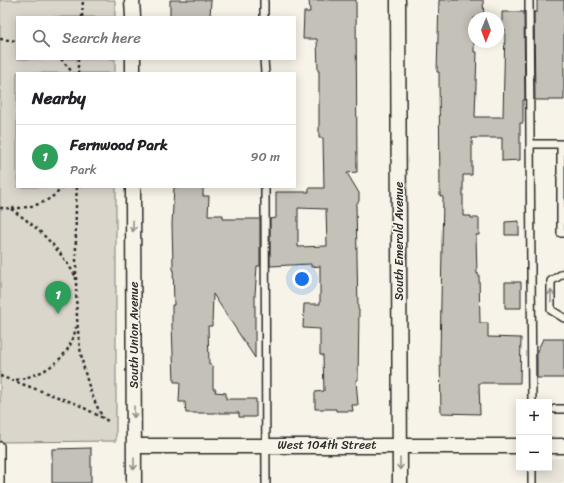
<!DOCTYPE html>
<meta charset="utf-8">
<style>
:root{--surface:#fff;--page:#f2f2f2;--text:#202124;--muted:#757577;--line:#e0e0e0;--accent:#1f6fb2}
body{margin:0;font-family:Sriracha,sans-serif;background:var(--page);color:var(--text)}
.controls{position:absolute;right:12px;bottom:12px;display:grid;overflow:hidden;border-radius:0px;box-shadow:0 2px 10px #0003}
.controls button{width:36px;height:36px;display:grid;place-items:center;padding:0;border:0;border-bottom:1px solid var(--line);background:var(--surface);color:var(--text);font:20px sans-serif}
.compass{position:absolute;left:468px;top:12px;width:36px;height:36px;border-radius:50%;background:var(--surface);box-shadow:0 2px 10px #0003;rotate:181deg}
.you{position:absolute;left:302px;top:279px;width:14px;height:14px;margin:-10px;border:3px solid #fff;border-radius:50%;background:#1a73e8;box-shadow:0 0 0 6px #1a73e833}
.badge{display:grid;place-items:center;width:26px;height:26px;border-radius:50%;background:var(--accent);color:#fff;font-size:13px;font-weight:700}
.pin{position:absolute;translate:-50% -33px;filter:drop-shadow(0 1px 2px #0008)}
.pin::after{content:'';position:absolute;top:21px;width:14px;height:12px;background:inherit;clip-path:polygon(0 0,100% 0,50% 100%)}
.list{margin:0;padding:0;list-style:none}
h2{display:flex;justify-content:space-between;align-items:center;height:52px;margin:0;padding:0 16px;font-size:17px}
h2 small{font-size:13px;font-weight:400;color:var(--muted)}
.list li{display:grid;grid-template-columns:26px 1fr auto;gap:12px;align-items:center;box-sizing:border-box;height:64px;padding:0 16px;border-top:1px solid var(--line)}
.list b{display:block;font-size:15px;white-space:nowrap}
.list p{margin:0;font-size:13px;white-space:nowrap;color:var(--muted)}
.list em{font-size:13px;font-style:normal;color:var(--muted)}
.icon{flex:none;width:22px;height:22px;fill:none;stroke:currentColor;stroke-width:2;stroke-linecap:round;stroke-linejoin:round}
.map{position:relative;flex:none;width:564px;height:483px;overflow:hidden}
.search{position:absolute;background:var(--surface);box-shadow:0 2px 10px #0003;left:16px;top:16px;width:280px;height:44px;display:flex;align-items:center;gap:10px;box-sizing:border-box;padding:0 14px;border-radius:0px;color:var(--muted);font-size:15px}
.panel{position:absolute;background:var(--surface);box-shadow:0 2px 10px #0003;left:16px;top:72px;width:280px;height:116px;border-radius:0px}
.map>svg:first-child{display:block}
.built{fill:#e8e4da}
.green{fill:#dad6cc;stroke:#82807c}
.building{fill:#c4c1b9;stroke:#2b2b2b;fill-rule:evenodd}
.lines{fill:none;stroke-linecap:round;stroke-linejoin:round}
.service-casing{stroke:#2b2b2b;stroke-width:10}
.minor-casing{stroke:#2b2b2b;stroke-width:17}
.path{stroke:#2b2b2b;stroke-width:2.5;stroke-dasharray:3 3;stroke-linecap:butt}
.service{stroke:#f7f3e8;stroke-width:7}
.minor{stroke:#f7f3e8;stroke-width:14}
.oneway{stroke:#918f8a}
.labels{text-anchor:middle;stroke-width:3.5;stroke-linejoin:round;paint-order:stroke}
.street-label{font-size:12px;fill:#2b2b2b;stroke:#f7f3e8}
</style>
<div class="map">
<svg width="564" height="483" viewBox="0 0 564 483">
<rect width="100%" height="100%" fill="#f7f3e8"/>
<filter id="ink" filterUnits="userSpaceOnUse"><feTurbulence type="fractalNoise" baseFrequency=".025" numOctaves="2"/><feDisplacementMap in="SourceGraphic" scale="8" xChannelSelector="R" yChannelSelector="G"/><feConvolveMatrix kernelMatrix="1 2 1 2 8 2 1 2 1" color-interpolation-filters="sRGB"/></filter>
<g filter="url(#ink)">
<path class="built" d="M 564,458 L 564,483 L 536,483 L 535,468 L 549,468 L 549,459 Z"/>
<path class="green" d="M 0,0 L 115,0 L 115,17 L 17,17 L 17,59 L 115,59 L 115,73 L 17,73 L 17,187 L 116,187 L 116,441 L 0,442 Z"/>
<path class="building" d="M 170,0 L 211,0 L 210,17 L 170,17 Z
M 309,0 L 356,0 L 357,172 L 347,173 L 359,193 L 359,201 L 356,205 L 358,309 L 359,310 L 358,380 L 356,380 L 358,405 L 352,405 L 353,411 L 336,411 L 336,409 L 315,409 L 315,392 L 324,391 L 323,355 L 320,355 L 320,329 L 303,328 L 304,304 L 320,304 L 320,266 L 311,267 L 311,264 L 270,266 L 270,219 L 276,218 L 276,192 L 309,192 L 309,188 L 324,188 L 323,138 L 319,138 L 319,71 L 318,71 L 317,39 L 303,39 L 304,12 L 310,12 ZM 298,208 L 326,209 L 327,246 L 298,247 Z
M 439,0 L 483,0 L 484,18 L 474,18 L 474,52 L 477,52 L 475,117 L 503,117 L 505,29 L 502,29 L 502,12 L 524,12 L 525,100 L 523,100 L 523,123 L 520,123 L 520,160 L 502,161 L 502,138 L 472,138 L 472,175 L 463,175 L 463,216 L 471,216 L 471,218 L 479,218 L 479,235 L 476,235 L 477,274 L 479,274 L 480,323 L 488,323 L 488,337 L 521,338 L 520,383 L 479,383 L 480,414 L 441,413 L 440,354 L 443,197 L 440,196 L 439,72 L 437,72 Z
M 537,0 L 564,0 L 564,100 L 535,100 L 534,12 L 537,12 Z
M 174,187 L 203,187 L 203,196 L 209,196 L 208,215 L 223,215 L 223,219 L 260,219 L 260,266 L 257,266 L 255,295 L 255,358 L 213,294 L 212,326 L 208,326 L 209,364 L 213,367 L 213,389 L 216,389 L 215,392 L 226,393 L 226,399 L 256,399 L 256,417 L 239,417 L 239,413 L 186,413 L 185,402 L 179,402 L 180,382 L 174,382 L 172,325 L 172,305 L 174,305 L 172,224 Z
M 519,221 L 519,235 L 505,235 L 505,222 Z
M 505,282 L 521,282 L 521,308 L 505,308 Z
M 543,339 L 564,339 L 564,378 L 537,378 L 537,351 Z
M 91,448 L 91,483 L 52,483 L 52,449 Z"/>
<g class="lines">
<g class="service-casing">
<path id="service" d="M 264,0 L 264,17
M 529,0 L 532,402
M 264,59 L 265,73
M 530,144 L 561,144 L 561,233 L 564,233
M 265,187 L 266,483
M 564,273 L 551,281 L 551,310 L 564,318
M 555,409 L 564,409
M 0,446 L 0,483
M 532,468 L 532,483"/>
</g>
<g class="minor-casing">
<path id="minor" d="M 132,0 L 133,17
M 398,0 L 400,483
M 133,59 L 133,73
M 133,187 L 134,483
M 134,446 L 519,446
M 549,446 L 564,446"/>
</g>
<path class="path" d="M 82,17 L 83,0
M 0,39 L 17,41
M 61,59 L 73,73
M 78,59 L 78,73
M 77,187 C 75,212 76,238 76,263 C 76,317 76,370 103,418
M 0,208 C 25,209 45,207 63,187
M 11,209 C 38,227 59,248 76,277
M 0,376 L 77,404 L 110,422
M 16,380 C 46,374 70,359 76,327"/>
<use href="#service" class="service"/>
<use href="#minor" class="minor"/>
</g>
<defs><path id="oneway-shaft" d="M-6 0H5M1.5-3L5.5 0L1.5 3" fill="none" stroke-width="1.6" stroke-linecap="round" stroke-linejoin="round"/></defs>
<g class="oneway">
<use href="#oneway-shaft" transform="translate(133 226) rotate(90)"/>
<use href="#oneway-shaft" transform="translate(551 296) rotate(-90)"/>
<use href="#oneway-shaft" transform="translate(134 412) rotate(90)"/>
<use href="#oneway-shaft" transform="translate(134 464) rotate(90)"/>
<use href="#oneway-shaft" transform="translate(400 464) rotate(90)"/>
</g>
</g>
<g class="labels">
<g class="street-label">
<text transform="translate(399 241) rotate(-90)" y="4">South Emerald Avenue</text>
<text transform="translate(134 335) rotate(-90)" y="4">South Union Avenue</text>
<text x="327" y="449">West 104th Street</text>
</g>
</g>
</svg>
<div class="controls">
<button>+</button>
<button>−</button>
</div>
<svg class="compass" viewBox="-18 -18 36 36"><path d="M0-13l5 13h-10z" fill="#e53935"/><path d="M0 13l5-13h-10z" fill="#757577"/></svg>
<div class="you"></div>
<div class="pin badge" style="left:58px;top:314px;background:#2e9e5b">1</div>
<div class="search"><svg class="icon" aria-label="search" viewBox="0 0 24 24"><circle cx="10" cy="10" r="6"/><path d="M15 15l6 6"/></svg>Search here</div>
<section class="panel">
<h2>Nearby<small></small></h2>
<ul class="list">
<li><span class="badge" style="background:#2e9e5b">1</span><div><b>Fernwood Park</b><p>Park</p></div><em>90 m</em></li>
</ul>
</section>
</div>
